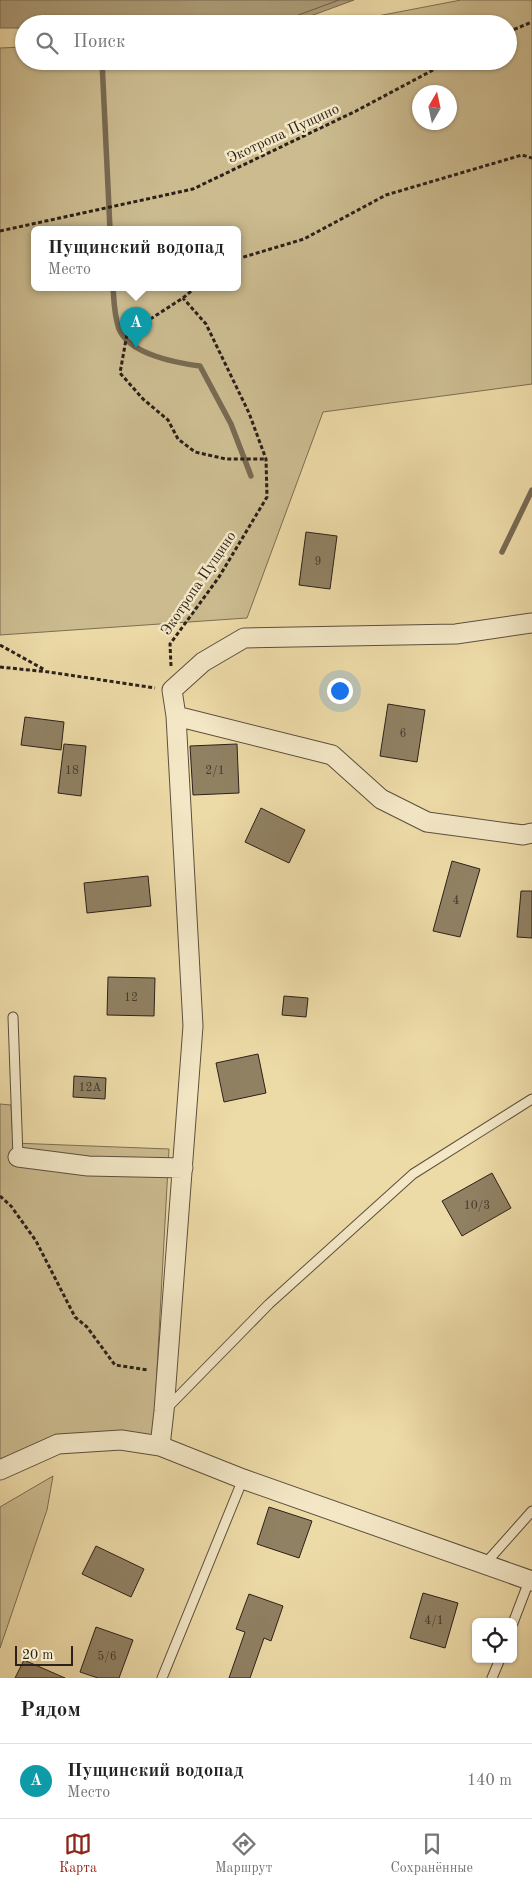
<!DOCTYPE html>
<html lang="ru">
<meta charset="utf-8">
<style>
:root{--surface:#fff;--page:#f6f6f6;--text:#222;--muted:#767676;--line:#e0e0e0;--accent:#8f2418}
body{margin:0;font-family:"Old Standard TT",serif;background:var(--page);color:var(--text)}
.controls{position:absolute;right:15px;bottom:15px;display:grid;overflow:hidden;border-radius:8px;box-shadow:0 1px 4px #0004}
.controls button{width:45px;height:45px;display:grid;place-items:center;padding:0;border:0;border-bottom:1px solid var(--line);background:var(--surface);color:var(--text);font:25px sans-serif}
.compass{position:absolute;left:412px;top:85px;width:45px;height:45px;border-radius:50%;background:var(--surface);box-shadow:0 1px 4px #0004;rotate:9deg}
.scale{position:absolute;left:15px;bottom:12px;width:58px;box-sizing:border-box;padding-left:5px;border:2px solid #2c211a;border-top:0;font-size:14px;line-height:18px;white-space:nowrap;color:#2c211a;-webkit-text-stroke:4px #f3e7c6;paint-order:stroke}
.you{position:absolute;left:339px;top:690px;width:18px;height:18px;margin:-12px;border:4px solid #fff;border-radius:50%;background:#1a73e8;box-shadow:0 0 0 8px #1a73e833}
.badge{display:grid;place-items:center;width:32px;height:32px;border-radius:50%;background:var(--accent);color:#fff;font-size:16px;font-weight:700}
.pin{position:absolute;translate:-50% -41px;filter:drop-shadow(0 1px 2px #0008)}
.pin::after{content:'';position:absolute;top:26px;width:18px;height:15px;background:inherit;clip-path:polygon(0 0,100% 0,50% 100%)}
.popup{position:absolute;left:31px;top:226px;width:210px;height:65px;box-sizing:border-box;display:grid;place-content:center;border-radius:8px;background:var(--surface);filter:drop-shadow(0 1px 4px #0005);font-size:16px;white-space:nowrap;color:var(--muted)}
.popup b{font-size:19px;color:var(--text)}
.popup::after{content:'';position:absolute;left:50%;top:100%;margin-left:-10px;border:10px solid transparent;border-top-color:var(--surface)}
.list{margin:0;padding:0;list-style:none}
h2{display:flex;justify-content:space-between;align-items:center;height:65px;margin:0;padding:0 20px;font-size:21px}
h2 small{font-size:16px;font-weight:400;color:var(--muted)}
.list li{display:grid;grid-template-columns:32px 1fr auto;gap:15px;align-items:center;box-sizing:border-box;height:75px;padding:0 20px;border-top:1px solid var(--line)}
.list b{display:block;font-size:19px;white-space:nowrap}
.list p{margin:0;font-size:16px;white-space:nowrap;color:var(--muted)}
.list em{font-size:16px;font-style:normal;color:var(--muted)}
.icon{flex:none;width:28px;height:28px;fill:none;stroke:currentColor;stroke-width:2;stroke-linecap:round;stroke-linejoin:round}
.map{position:relative;flex:none;width:532px;height:1678px;overflow:hidden}
.search{position:absolute;background:var(--surface);box-shadow:0 1px 4px #0004;left:15px;right:15px;top:15px;height:55px;display:flex;align-items:center;gap:12px;box-sizing:border-box;padding:0 18px;border-radius:28px;color:var(--muted);font-size:19px}
.sheet{height:140px;background:var(--surface)}
nav{display:flex;justify-content:space-around;align-items:center;box-sizing:border-box;height:70px;border-top:1px solid var(--line);background:var(--surface);font-size:14px;color:var(--muted)}
nav a{display:grid;justify-items:center;gap:2px}
nav .on{color:var(--accent)}
.map>svg:first-child{display:block}
.green{fill:#cbbb8f;stroke:#7c6e54;fill-rule:evenodd}
.water{fill:#ab9b77;stroke:#786a52}
.lines{fill:none;stroke-linecap:round;stroke-linejoin:round}
.shore{stroke:#6c5e48;stroke-width:1}
.stream{stroke:#786a52;stroke-width:5.5}
.building{fill:#908163;stroke:#2c211a}
.lane-casing{stroke:#5c4f3d;stroke-width:11}
.street-casing{stroke:#5c4f3d;stroke-width:21}
.path{stroke:#2c211a;stroke-width:3;stroke-dasharray:4 2.5;stroke-linecap:butt}
.lane{stroke:#f3e7c6;stroke-width:9}
.street{stroke:#f3e7c6;stroke-width:19}
.labels{text-anchor:middle;stroke-width:5;stroke-linejoin:round;paint-order:stroke}
.number-label{font-size:12px;fill:#45392c}
.street-label{font-size:15px;fill:#2c211a;stroke:#f3e7c6}
</style>
<div class="map">
<svg width="532" height="1678" viewBox="0 0 532 1678">
<rect width="100%" height="100%" fill="#ecdaa7"/>
<filter id="stains"><feTurbulence type="fractalNoise" baseFrequency=".004" numOctaves="4"/><feColorMatrix values="0 0 0 0 .2 0 0 0 0 .09 0 0 0 0 .02 0 0 0 .5 -.17"/></filter>
<radialGradient id="worn" r=".72"><stop offset=".6" stop-color="#630" stop-opacity="0"/><stop offset="1" stop-color="#630" stop-opacity=".3"/></radialGradient>
<path class="green" d="M 461,0 L 532,0 L 532,384 L 323,412 L 247,618 L 0,635 L 0,48 L 24,47 L 24,61 L 508,61 L 508,24 L 336,24 ZM 420,92 L 450,92 L 450,122 L 420,122 ZM 35,229 L 237,229 L 237,287 L 35,287 Z
M 0,1104 L 11,1105 L 13,1143 L 169,1149 L 153,1443 L 58,1445 L 0,1474 Z
M 53,1476 L 47,1510 L 0,1648 L 0,1507 Z"/>
<path class="water" d="M 0,0 L 354,0 L 289,24 L 24,24 L 24,28 L 0,28 Z"/>
<g class="lines">
<path class="shore" d="M 290,24 L 293,17 L 339,0"/>
<path class="stream" d="M 102,61 L 110,229
M 113,287 C 114,301 114,315 119,329 C 129,354 176,363 200,366 L 231,424 L 251,476
M 502,552 L 532,490"/>
</g>
<path class="building" d="M 306,532 L 337,536 L 330,589 L 299,585 Z
M 388,704 L 425,710 L 417,762 L 380,756 Z
M 25,717 L 64,722 L 61,750 L 21,745 Z
M 64,744 L 86,746 L 81,796 L 58,793 Z
M 237,744 L 239,793 L 193,795 L 190,746 Z
M 261,808 L 305,830 L 289,863 L 245,842 Z
M 452,861 L 480,869 L 460,937 L 433,931 Z
M 148,876 L 151,906 L 87,913 L 84,883 Z
M 521,891 L 532,891 L 532,938 L 517,937 Z
M 108,977 L 155,978 L 154,1016 L 107,1015 Z
M 284,996 L 308,998 L 306,1017 L 282,1015 Z
M 258,1054 L 266,1093 L 224,1102 L 216,1063 Z
M 74,1076 L 106,1078 L 105,1099 L 73,1097 Z
M 492,1173 L 511,1208 L 462,1236 L 442,1201 Z
M 269,1507 L 312,1521 L 299,1558 L 257,1544 Z
M 96,1546 L 144,1569 L 131,1597 L 82,1574 Z
M 423,1593 L 458,1603 L 445,1648 L 410,1638 Z
M 249,1594 L 283,1606 L 271,1641 L 264,1638 L 250,1678 L 229,1678 L 245,1632 L 236,1629 Z
M 96,1627 L 133,1640 L 119,1678 L 98,1678 L 80,1672 Z
M 24,1660 L 65,1678 L 15,1678 Z"/>
<g class="lines">
<g class="lane-casing">
<path id="lane" d="M 13,1017 L 18,1157
M 167,1408 L 269,1304 L 413,1174 L 532,1099
M 484,1565 L 532,1511
M 513,1623 L 529,1581
M 162,1678 L 243,1479
M 492,1678 L 500,1659"/>
</g>
<g class="street-casing">
<path id="street" d="M 532,623 L 456,634 L 244,638 L 203,662 L 172,690 L 176,716 L 193,1026 L 164,1411 L 160,1446 L 243,1479 L 532,1581
M 176,716 L 332,755 L 381,799 L 427,822 L 523,835 L 532,833
M 18,1157 L 88,1166 L 183,1168
M 0,1470 L 58,1444 L 121,1440 L 160,1446"/>
</g>
<path class="path" d="M 508,32 L 532,22
M 0,231 L 193,189 L 356,111 L 450,61
M 237,259 L 304,239 L 386,195 L 522,155 L 532,158
M 196,287 L 183,298 L 127,334 L 120,373 L 143,399 L 168,420 L 178,439 L 195,452 L 226,459 L 266,459
M 0,645 L 45,670
M 171,666 L 170,644 L 219,577 L 267,497 L 266,459 L 249,413 L 206,324 L 183,298
M 0,667 L 49,672 L 155,688
M 0,1196 L 11,1206 L 36,1241 L 75,1317 L 87,1327 L 115,1365 L 148,1370"/>
<use href="#lane" class="lane"/>
<use href="#street" class="street"/>
</g>
<g class="labels">
<g class="number-label">
<text x="318" y="565">9</text>
<text x="403" y="737">6</text>
<text x="72" y="774">18</text>
<text x="215" y="774">2/1</text>
<text x="456" y="904">4</text>
<text x="131" y="1001">12</text>
<text x="90" y="1091">12А</text>
<text x="477" y="1209">10/3</text>
<text x="434" y="1624">4/1</text>
<text x="107" y="1660">5/6</text>
</g>
<g class="street-label">
<text transform="translate(283 133) rotate(-25)" y="5">Экотропа Пущино</text>
<text transform="translate(198 583) rotate(-56)" y="5">Экотропа Пущино</text>
</g>
</g>
<rect width="100%" height="100%" filter="url(#stains)"/>
<rect width="100%" height="100%" fill="url(#worn)"/>
</svg>
<div class="controls">
<button><svg class="icon" aria-label="locate" viewBox="0 0 24 24"><circle cx="12" cy="12" r="6"/><path d="M12 2v4M12 18v4M2 12h4M18 12h4"/></svg></button>
</div>
<svg class="compass" viewBox="-18 -18 36 36"><path d="M0-13l5 13h-10z" fill="#e53935"/><path d="M0 13l5-13h-10z" fill="#767676"/></svg>
<div class="scale">20 m</div>
<div class="you"></div>
<div class="pin badge" style="left:136px;top:348px;background:#0f9aa8">A</div>
<div class="popup"><b>Пущинский водопад</b>Место</div>
<div class="search"><svg class="icon" aria-label="search" viewBox="0 0 24 24"><circle cx="10" cy="10" r="6"/><path d="M15 15l6 6"/></svg>Поиск</div>
</div>
<section class="sheet">
<h2>Рядом<small></small></h2>
<ul class="list">
<li><span class="badge" style="background:#0f9aa8">A</span><div><b>Пущинский водопад</b><p>Место</p></div><em>140 m</em></li>
</ul>
</section>
<nav>
<a class="on"><svg class="icon" aria-label="map" viewBox="0 0 24 24"><path d="M3 6l6-2 6 2 6-2v14l-6 2-6-2-6 2zM9 4v14M15 6v14"/></svg>Карта</a>
<a><svg class="icon" aria-label="directions" viewBox="0 0 24 24"><path d="M12 3l9 9-9 9-9-9zM9 14v-3h6M13 9l2 2-2 2"/></svg>Маршрут</a>
<a><svg class="icon" aria-label="saved" viewBox="0 0 24 24"><path d="M7 4h10v16l-5-4-5 4z"/></svg>Сохранённые</a>
</nav>
